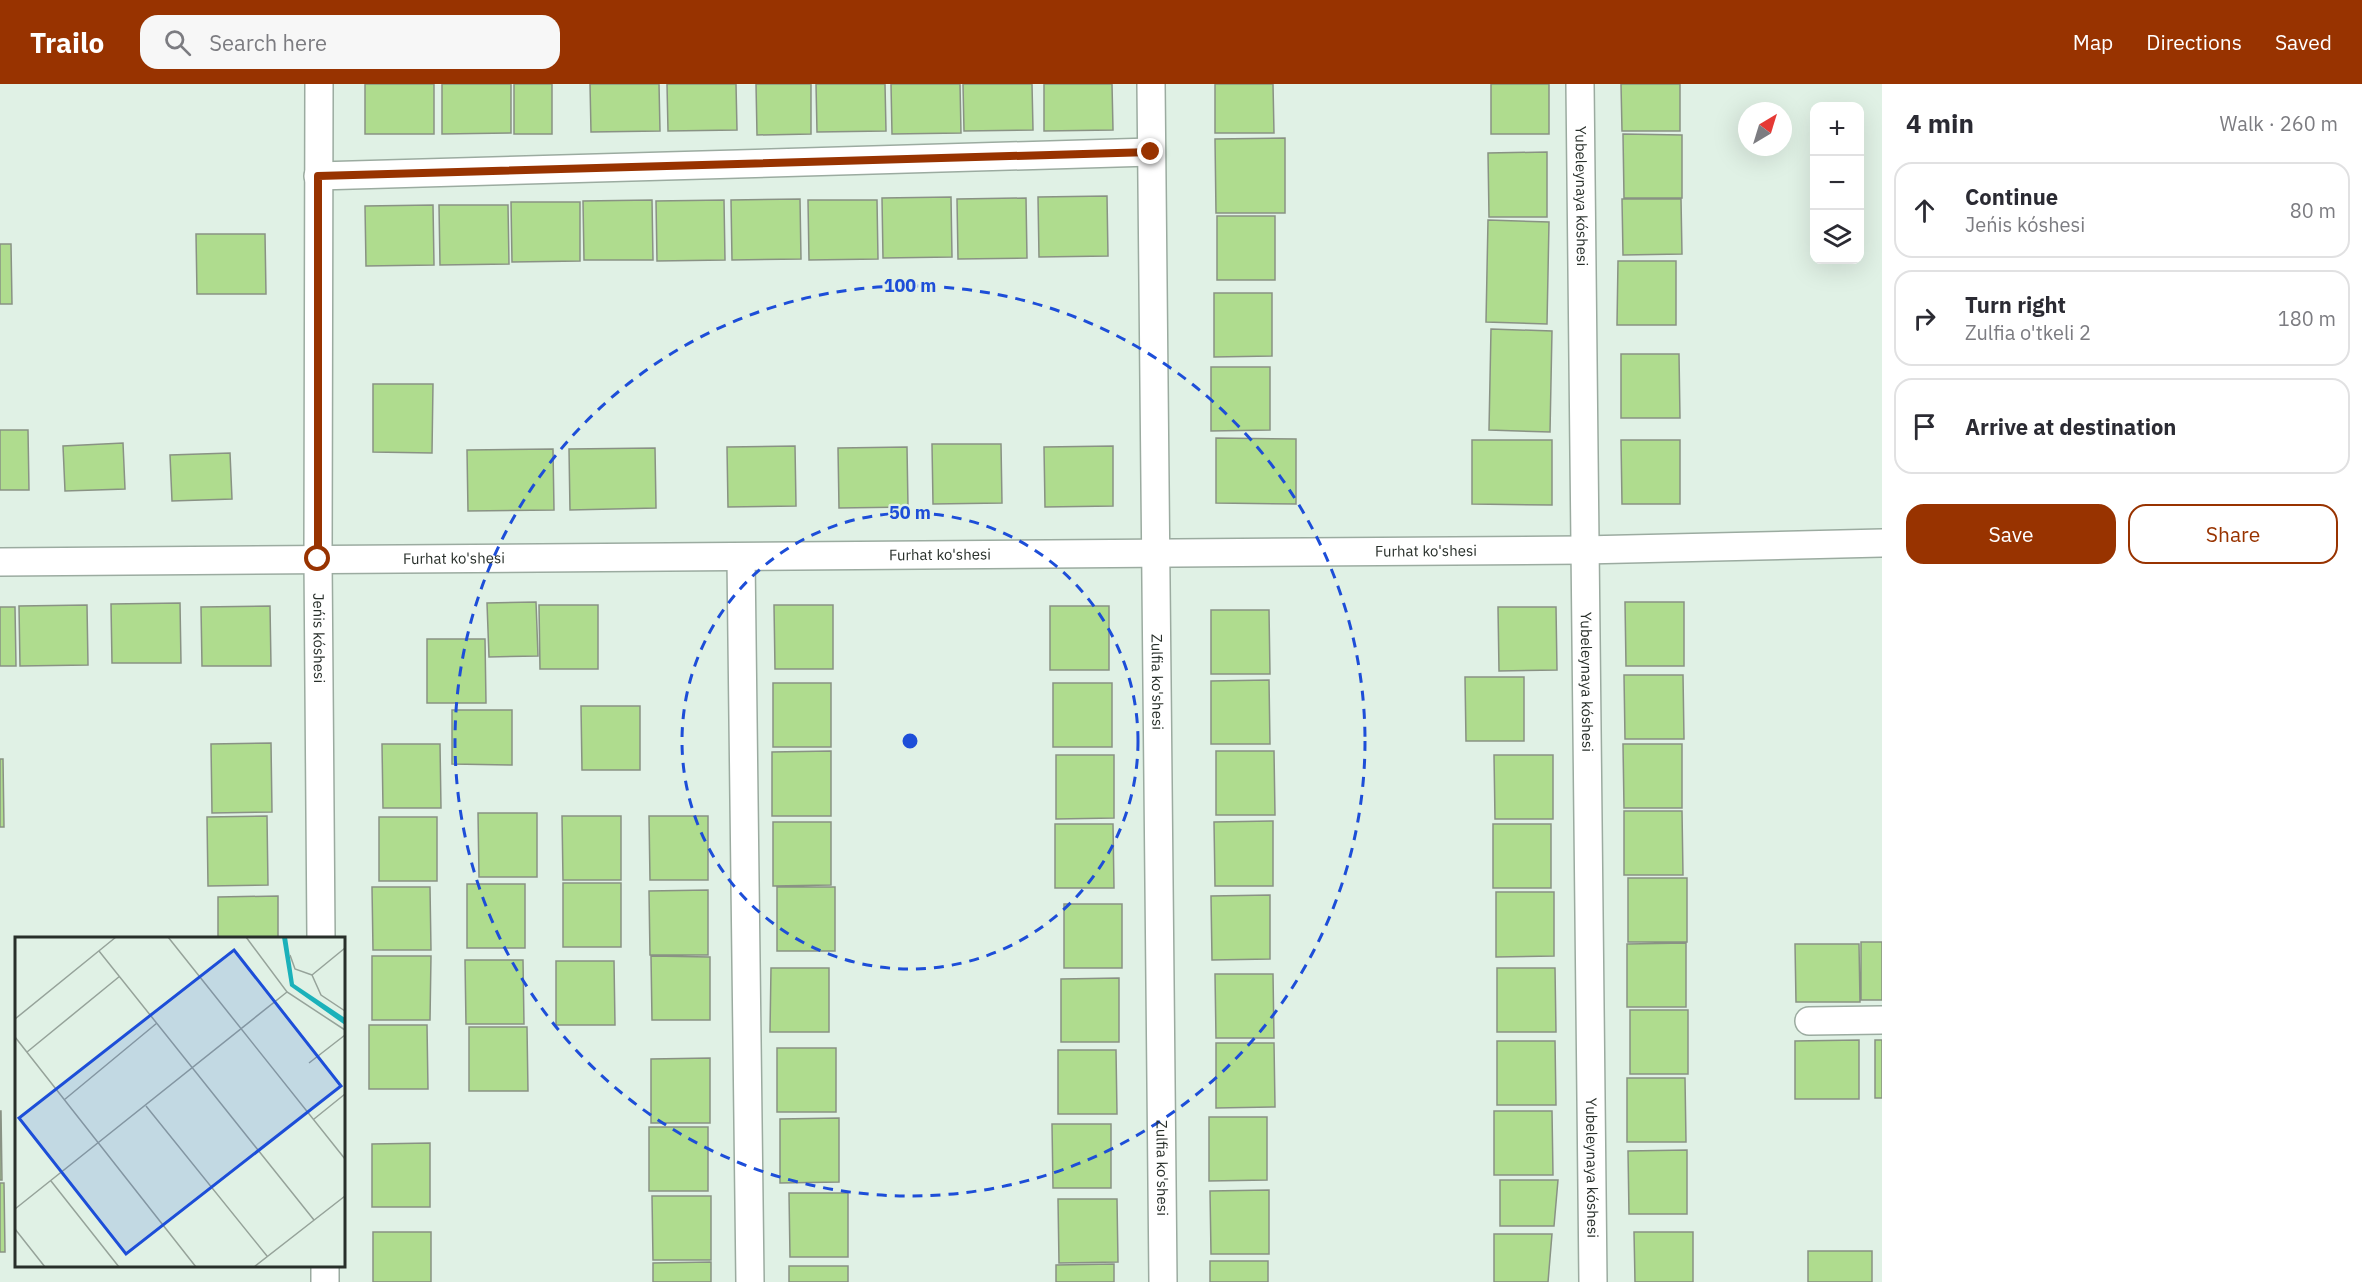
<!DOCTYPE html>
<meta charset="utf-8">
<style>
:root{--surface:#fff;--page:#f7f7f7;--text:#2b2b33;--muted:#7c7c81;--line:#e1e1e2;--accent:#983300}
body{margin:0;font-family:"IBM Plex Sans",sans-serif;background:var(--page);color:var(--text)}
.controls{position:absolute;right:18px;top:18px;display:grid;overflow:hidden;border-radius:12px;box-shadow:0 6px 24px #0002}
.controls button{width:54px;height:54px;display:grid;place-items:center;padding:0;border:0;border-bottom:2px solid var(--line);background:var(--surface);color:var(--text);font:30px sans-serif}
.compass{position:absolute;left:1738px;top:18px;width:54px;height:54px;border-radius:50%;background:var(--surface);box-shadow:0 6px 24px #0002;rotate:38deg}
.stop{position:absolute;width:18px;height:18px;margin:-14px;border:4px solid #983300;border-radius:50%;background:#fff}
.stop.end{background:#983300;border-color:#fff;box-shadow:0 2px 6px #0008}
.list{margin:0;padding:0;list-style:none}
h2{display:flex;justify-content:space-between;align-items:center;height:78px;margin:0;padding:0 24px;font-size:26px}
h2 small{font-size:20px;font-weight:400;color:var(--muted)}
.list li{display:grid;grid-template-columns:39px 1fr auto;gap:18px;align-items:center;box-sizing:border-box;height:96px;margin:0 12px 12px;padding:0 12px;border:2px solid var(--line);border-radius:18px}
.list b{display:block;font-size:22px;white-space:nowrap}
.list p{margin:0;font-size:20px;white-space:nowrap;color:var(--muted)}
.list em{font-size:20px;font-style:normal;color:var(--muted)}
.actions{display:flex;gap:12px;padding:18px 24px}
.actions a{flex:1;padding:14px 0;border:2px solid var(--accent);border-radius:18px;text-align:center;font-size:21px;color:var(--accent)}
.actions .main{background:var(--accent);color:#fff}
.icon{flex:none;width:33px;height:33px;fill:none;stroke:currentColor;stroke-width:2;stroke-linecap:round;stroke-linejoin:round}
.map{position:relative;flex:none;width:1882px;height:1198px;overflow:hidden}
header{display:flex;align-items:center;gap:36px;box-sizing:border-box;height:84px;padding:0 30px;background:var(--accent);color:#fff}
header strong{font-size:28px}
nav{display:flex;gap:33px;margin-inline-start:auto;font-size:21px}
.search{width:420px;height:54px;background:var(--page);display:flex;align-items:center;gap:15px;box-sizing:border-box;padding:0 21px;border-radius:18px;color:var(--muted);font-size:22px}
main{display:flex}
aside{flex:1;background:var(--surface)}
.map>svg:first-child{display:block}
.building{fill:#afdc8e;stroke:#899284;stroke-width:1.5}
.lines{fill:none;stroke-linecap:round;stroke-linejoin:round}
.street-casing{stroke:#9baba0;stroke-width:30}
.street{stroke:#fff;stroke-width:27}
.route{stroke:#983300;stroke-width:8}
.ring{fill:none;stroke:#1d4ed8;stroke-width:3;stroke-dasharray:10 8}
.labels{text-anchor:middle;stroke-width:4.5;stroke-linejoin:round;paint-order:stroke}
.street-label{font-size:15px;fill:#282f2a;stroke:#e0f1e5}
.inset-road{fill:none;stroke:#96a39a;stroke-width:1.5}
.view{fill:#1d4ed8;fill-opacity:0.15;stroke:#1d4ed8;stroke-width:3}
.inset-edge{fill:none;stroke:#282f2a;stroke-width:3}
.centre{fill:#1d4ed8;stroke:#e0f1e5;stroke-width:3}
.ring-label{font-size:18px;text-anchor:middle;font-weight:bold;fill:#1d4ed8;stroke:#e0f1e5;stroke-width:4.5;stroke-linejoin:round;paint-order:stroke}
</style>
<header>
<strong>Trailo</strong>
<div class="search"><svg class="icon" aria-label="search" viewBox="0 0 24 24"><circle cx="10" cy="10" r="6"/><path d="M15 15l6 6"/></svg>Search here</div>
<nav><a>Map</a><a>Directions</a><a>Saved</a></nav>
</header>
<main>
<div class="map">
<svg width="1882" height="1198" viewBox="0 0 1882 1198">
<rect width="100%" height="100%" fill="#e0f1e5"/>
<path class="building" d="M 365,0 L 434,0 L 434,50 L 365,50 Z
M 442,0 L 511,0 L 511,49 L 442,50 Z
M 514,0 L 552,0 L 552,50 L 514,50 Z
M 590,0 L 659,0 L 660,47 L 591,48 Z
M 667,0 L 736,0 L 737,46 L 668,47 Z
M 756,0 L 811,0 L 811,50 L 757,51 Z
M 816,0 L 885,0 L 886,47 L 817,48 Z
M 891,0 L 960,0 L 961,49 L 892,50 Z
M 963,0 L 1032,0 L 1033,46 L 964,47 Z
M 1044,0 L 1112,0 L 1113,46 L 1044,47 Z
M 1215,0 L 1273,0 L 1274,49 L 1215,49 Z
M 1491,0 L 1549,0 L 1549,50 L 1491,50 Z
M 1621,0 L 1680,0 L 1680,47 L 1622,47 Z
M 1623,50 L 1682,51 L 1682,114 L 1624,114 Z
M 1285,54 L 1285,129 L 1216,129 L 1215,55 Z
M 1547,68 L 1547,133 L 1489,133 L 1488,69 Z
M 1107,112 L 1108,172 L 1039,173 L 1038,113 Z
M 951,113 L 952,173 L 883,174 L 882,114 Z
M 1026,114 L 1027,174 L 958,175 L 957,115 Z
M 800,115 L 801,175 L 732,176 L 731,116 Z
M 1622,115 L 1681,115 L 1682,170 L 1623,171 Z
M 652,116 L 653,176 L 584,176 L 583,117 Z
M 724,116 L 725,176 L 657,177 L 656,117 Z
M 808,116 L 877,116 L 878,175 L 809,176 Z
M 511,118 L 580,118 L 580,177 L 512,178 Z
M 433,121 L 434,181 L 366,182 L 365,122 Z
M 439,121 L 508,121 L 509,180 L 440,181 Z
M 1217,132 L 1275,132 L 1275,196 L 1217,196 Z
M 1488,136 L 1549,138 L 1547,240 L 1486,238 Z
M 196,150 L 265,150 L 266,210 L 197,210 Z
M 0,160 L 11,160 L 12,220 L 0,220 Z
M 1618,177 L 1676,177 L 1676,241 L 1617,241 Z
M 1214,209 L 1272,209 L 1272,272 L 1214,273 Z
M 1491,245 L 1552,247 L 1550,348 L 1489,346 Z
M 1621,270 L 1679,270 L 1680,334 L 1621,334 Z
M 1211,283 L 1270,283 L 1270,346 L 1211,347 Z
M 373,300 L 433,300 L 432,369 L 373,368 Z
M 0,346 L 28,346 L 29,406 L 0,406 Z
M 1216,354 L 1296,355 L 1296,420 L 1216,419 Z
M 1472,356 L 1552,356 L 1552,421 L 1472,420 Z
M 1621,356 L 1680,356 L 1680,420 L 1622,420 Z
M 123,359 L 125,405 L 65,407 L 63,362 Z
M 932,360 L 1001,360 L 1002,419 L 933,420 Z
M 795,362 L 796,422 L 728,423 L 727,363 Z
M 1113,362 L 1113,422 L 1045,423 L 1044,363 Z
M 907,363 L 908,423 L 839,424 L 838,364 Z
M 655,364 L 656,424 L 570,426 L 569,365 Z
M 553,365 L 554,426 L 468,427 L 467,366 Z
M 230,369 L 232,415 L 172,417 L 170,371 Z
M 536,518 L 538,572 L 489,573 L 487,519 Z
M 1625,518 L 1684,518 L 1684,582 L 1626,582 Z
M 180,519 L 181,579 L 112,579 L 111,520 Z
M 87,521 L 88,581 L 20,582 L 19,522 Z
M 539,521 L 598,521 L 598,585 L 540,585 Z
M 774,521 L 833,521 L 833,585 L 775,585 Z
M 270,522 L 271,582 L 202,582 L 201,523 Z
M 1050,522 L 1109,522 L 1109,586 L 1050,586 Z
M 0,523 L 15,523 L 16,582 L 0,582 Z
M 1498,523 L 1556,523 L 1557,586 L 1499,587 Z
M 1211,526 L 1269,526 L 1270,590 L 1211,590 Z
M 427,555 L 485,555 L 486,619 L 427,619 Z
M 1624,591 L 1683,591 L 1684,655 L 1625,655 Z
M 1465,593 L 1524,593 L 1524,657 L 1466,657 Z
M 1269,596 L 1270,660 L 1211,660 L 1211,597 Z
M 773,599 L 831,599 L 831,663 L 773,663 Z
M 1053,599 L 1112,599 L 1112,663 L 1053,663 Z
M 581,622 L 640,622 L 640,686 L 582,686 Z
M 452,626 L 512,626 L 512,681 L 452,680 Z
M 271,659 L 272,728 L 212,729 L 211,660 Z
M 382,660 L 440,660 L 441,724 L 383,724 Z
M 1623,660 L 1682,660 L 1682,724 L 1624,724 Z
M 831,667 L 831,732 L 772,732 L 772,668 Z
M 1216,667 L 1274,667 L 1275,731 L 1216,731 Z
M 1056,671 L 1114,671 L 1114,734 L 1056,735 Z
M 1494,671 L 1553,671 L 1553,735 L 1495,735 Z
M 0,675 L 3,675 L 4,743 L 0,743 Z
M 1624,727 L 1682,727 L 1683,791 L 1624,791 Z
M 478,729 L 537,729 L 537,793 L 479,793 Z
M 267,732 L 268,801 L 208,802 L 207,733 Z
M 562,732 L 621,732 L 621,796 L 563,796 Z
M 649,732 L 708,732 L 708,796 L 650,796 Z
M 379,733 L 437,733 L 437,797 L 379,797 Z
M 1273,737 L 1273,802 L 1215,802 L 1214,738 Z
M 773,738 L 831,738 L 831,801 L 773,802 Z
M 1055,740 L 1113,740 L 1114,804 L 1055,804 Z
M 1493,740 L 1551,740 L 1551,804 L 1493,804 Z
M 1628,794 L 1687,794 L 1687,858 L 1628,858 Z
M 563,799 L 621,799 L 621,863 L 563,863 Z
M 467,800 L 525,800 L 525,864 L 467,864 Z
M 372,803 L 430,803 L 431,866 L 373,866 Z
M 777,803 L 835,803 L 835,867 L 777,867 Z
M 708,806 L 708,871 L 650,871 L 649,807 Z
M 1496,808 L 1554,808 L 1554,872 L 1496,873 Z
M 1270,811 L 1270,875 L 1212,876 L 1211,812 Z
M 278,812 L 278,854 L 218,854 L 218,813 Z
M 1064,820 L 1122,820 L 1122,884 L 1064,884 Z
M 1861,858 L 1882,858 L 1882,916 L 1861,916 Z
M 1686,859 L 1686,923 L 1627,923 L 1627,860 Z
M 1795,860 L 1859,860 L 1860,918 L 1796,918 Z
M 372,872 L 431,872 L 430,936 L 372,936 Z
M 651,872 L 710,873 L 710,936 L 652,936 Z
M 465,876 L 523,876 L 524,940 L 466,940 Z
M 556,877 L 614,877 L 615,941 L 556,941 Z
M 771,884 L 829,884 L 829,948 L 770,948 Z
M 1497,884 L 1555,884 L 1556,948 L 1497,948 Z
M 1215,890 L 1273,890 L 1274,954 L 1216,954 Z
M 1119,894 L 1119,958 L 1061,958 L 1061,895 Z
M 1630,926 L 1688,926 L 1688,990 L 1630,990 Z
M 369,941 L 427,941 L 428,1005 L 369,1005 Z
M 469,943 L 527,943 L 528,1007 L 469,1007 Z
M 1859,956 L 1859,1015 L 1795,1015 L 1795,957 Z
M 1875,956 L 1882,956 L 1882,1014 L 1875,1014 Z
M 1497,957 L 1555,957 L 1556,1021 L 1497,1021 Z
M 1216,959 L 1274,959 L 1275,1023 L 1216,1024 Z
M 777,964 L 836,964 L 836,1028 L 777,1028 Z
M 1058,966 L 1116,966 L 1117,1030 L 1058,1030 Z
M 710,974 L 710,1039 L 651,1039 L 651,975 Z
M 1627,994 L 1685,994 L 1686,1058 L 1627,1058 Z
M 0,1027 L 1,1027 L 2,1096 L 0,1096 Z
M 1494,1027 L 1552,1027 L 1553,1091 L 1494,1091 Z
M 1209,1033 L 1267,1033 L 1267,1096 L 1209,1097 Z
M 839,1034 L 839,1098 L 780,1099 L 780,1035 Z
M 1052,1040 L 1111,1040 L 1111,1104 L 1053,1104 Z
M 649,1043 L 708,1043 L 708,1107 L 649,1107 Z
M 430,1059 L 430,1123 L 372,1123 L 372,1060 Z
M 1687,1066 L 1687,1130 L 1629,1130 L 1628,1067 Z
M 1500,1096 L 1558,1096 L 1554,1142 L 1500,1142 Z
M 0,1099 L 4,1099 L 5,1168 L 0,1168 Z
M 1269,1106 L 1269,1170 L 1211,1170 L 1210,1107 Z
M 789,1109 L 848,1109 L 848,1173 L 790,1173 Z
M 652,1112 L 711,1112 L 711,1176 L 653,1176 Z
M 1058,1115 L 1117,1115 L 1118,1178 L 1059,1179 Z
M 373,1148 L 431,1148 L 431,1198 L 373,1198 Z
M 1634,1148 L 1693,1148 L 1693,1198 L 1635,1198 Z
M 1494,1150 L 1552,1150 L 1548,1198 L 1494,1198 Z
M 1808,1167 L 1872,1167 L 1872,1198 L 1808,1198 Z
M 1210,1177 L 1268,1177 L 1268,1198 L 1210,1198 Z
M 711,1178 L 711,1198 L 653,1198 L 653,1179 Z
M 1114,1180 L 1114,1198 L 1056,1198 L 1056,1181 Z
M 789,1182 L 848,1182 L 848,1198 L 789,1198 Z"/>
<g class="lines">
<g class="street-casing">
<g id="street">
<path id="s1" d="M 319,0 L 318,475 L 321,854"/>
<path id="s2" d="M 1151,0 L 1163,1198"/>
<path id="s3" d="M 1580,0 L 1593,1198"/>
<path d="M 318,92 L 1151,68"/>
<path d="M 741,474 L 750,1198"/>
<path id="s4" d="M 0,478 L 1583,466 L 1882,459"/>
<path d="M 1809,937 L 1882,936"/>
<path d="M 325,1182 L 325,1198"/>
</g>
</g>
<use href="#street" class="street"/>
</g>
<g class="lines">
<path class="route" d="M 318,475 L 318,92 L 1151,68"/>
</g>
<g class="ring">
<circle cx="910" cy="657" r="228"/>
<circle cx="910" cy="657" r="455"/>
</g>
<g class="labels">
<g class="street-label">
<text dy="5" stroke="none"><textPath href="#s3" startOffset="112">Yubeleynaya kóshesi</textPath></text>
<text dy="5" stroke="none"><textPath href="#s4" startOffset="1426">Furhat ko'shesi</textPath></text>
<text dy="5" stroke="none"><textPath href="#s4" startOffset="940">Furhat ko'shesi</textPath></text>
<text dy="5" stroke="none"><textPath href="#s4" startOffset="454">Furhat ko'shesi</textPath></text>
<text dy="5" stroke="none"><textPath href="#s1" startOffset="554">Jeńis kóshesi</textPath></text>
<text dy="5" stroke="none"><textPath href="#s2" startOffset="598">Zulfia ko'shesi</textPath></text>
<text dy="5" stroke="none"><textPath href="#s3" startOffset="598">Yubeleynaya kóshesi</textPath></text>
<text dy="5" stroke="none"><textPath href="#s2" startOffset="1084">Zulfia ko'shesi</textPath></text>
<text dy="5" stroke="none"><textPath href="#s3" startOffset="1084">Yubeleynaya kóshesi</textPath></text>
</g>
</g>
<g transform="translate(15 853)">
<rect width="330" height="330" fill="#e0f1e5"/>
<path d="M 267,0 L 272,0 L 279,47 L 330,81 L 330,88 L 275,49 Z" fill="#1bb1ba"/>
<path class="inset-road" d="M 153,0 L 330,222M 231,0 L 272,55 L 330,93M 84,14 L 299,283M 275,18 L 280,32 L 297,38M 297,38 L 306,58 L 330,74M 297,38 L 330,11M 0,82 L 101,0M 0,100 L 181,330M 12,115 L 105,39M 294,126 L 330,98M 49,163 L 142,86M 131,169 L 252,319M 299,182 L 330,157M 36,244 L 104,330M 0,272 L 272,55M 0,292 L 30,330M 239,330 L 330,259"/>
<path class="view" d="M 219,13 L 326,149 L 111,317 L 4,181 Z"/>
<rect width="330" height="330" class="inset-edge"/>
</g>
<circle cx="910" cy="657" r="9" class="centre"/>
<g class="ring-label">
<text x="910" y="208">100 m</text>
<text x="910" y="435">50 m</text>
</g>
</svg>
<div class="controls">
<button>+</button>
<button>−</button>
<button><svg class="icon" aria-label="layers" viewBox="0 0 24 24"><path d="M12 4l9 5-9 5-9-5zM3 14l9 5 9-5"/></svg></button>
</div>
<svg class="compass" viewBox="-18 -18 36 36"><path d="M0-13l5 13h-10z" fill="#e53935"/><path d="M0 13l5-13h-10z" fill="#7c7c81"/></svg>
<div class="stop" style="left:318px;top:475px"></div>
<div class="stop end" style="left:1151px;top:68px"></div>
</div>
<aside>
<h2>4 min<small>Walk · 260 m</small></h2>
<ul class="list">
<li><svg class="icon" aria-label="ahead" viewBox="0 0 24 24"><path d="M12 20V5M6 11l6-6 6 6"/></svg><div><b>Continue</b><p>Jeńis kóshesi</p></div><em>80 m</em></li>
<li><svg class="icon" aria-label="right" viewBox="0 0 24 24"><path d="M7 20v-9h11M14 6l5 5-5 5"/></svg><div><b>Turn right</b><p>Zulfia o'tkeli 2</p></div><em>180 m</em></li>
<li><svg class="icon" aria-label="arrive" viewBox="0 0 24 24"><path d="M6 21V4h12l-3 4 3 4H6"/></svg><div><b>Arrive at destination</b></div></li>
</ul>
<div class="actions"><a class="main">Save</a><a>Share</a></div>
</aside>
</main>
